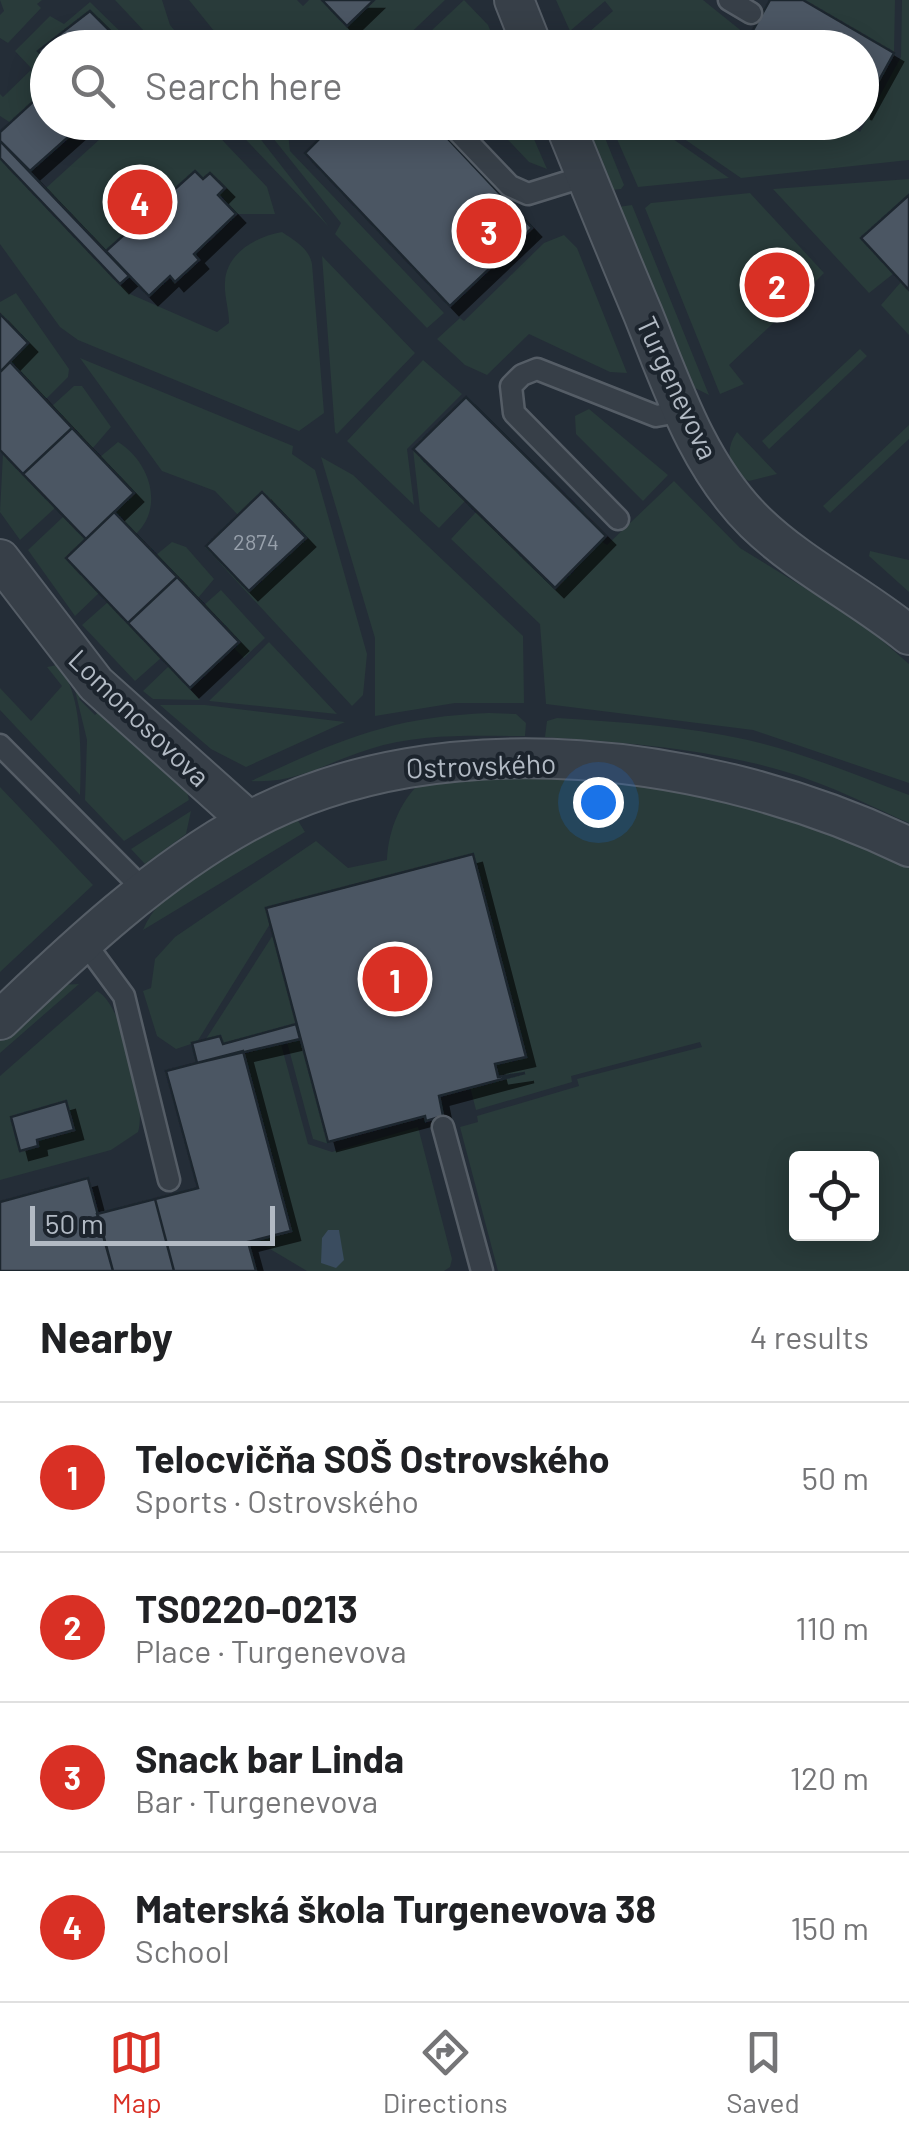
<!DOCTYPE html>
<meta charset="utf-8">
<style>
:root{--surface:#fff;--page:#f6f6f6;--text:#202124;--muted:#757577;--line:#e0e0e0;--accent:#d93025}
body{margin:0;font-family:Barlow,sans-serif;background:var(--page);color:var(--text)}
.controls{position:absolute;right:30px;bottom:30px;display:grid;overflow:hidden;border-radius:10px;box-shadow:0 5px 25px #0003}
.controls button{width:90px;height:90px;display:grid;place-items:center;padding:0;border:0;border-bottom:2px solid var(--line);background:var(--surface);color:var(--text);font:50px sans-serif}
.scale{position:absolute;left:30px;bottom:25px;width:245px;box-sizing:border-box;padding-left:10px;border:5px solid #b2bac4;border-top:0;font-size:28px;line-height:35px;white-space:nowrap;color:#b2bac4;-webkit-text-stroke:8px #1c242d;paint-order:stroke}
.you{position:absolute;left:598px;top:802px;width:35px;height:35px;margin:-25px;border:8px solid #fff;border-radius:50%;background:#1a73e8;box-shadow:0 0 0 15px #1a73e833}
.badge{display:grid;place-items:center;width:65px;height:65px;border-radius:50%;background:var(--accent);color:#fff;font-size:32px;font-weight:700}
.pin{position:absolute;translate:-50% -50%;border:5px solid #fff;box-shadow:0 2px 10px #0006}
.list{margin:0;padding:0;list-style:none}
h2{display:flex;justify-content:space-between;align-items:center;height:130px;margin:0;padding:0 40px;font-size:42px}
h2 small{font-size:32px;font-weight:400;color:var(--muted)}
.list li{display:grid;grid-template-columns:65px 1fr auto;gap:30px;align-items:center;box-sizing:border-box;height:150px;padding:0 40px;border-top:2px solid var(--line)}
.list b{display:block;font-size:38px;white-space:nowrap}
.list p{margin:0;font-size:32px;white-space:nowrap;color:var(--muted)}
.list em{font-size:32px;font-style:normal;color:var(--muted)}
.icon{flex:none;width:55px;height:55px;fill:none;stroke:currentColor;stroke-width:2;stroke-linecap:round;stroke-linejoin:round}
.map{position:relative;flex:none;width:909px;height:1271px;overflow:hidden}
.search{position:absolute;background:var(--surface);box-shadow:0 5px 25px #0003;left:30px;right:30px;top:30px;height:110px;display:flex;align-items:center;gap:25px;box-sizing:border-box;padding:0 35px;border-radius:55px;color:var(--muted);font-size:38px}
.sheet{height:730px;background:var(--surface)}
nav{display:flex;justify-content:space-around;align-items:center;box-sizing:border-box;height:140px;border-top:2px solid var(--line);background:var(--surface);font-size:28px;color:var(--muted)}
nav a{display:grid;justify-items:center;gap:5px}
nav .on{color:var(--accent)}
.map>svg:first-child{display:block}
.green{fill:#293b3a;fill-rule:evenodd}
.water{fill:#3a4c5f}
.building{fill:#4c5763;stroke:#1e262f;stroke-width:2.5;filter:url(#shadow)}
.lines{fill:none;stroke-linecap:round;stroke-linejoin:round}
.lane-casing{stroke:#555d66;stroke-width:25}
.street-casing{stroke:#555d66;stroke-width:42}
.lane{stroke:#373f48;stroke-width:20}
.street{stroke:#373f48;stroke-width:38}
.labels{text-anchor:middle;stroke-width:8;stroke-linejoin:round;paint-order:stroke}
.number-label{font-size:22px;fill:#98a1ac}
.street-label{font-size:28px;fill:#b2bac4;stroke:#1c242d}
</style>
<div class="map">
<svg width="909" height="1271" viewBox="0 0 909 1271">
<defs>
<filter id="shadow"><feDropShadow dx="9" dy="9" stdDeviation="0" flood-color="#0009"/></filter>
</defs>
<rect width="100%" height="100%" fill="#242d37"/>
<path class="green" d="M 0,0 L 42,0 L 37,4 L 41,8 L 8,43 L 0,38 L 0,15 L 4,11 Z
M 115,0 L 162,0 L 170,25 L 188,47 L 159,47 Z
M 189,0 L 297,0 L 303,6 L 309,0 L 322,0 L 347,25 L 374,0 L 445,0 L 395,48 L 227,47 Z
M 464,0 L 488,25 L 497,47 L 414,47 Z
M 556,0 L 703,0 L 749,37 L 743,47 L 583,47 L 579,41 L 613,11 L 605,1 L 570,31 Z
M 803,0 L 895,0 L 894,53 Z
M 902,0 L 909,0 L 909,160 L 741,178 L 661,123 L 843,122 L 860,132 L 901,57 Z
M 90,2 L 136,47 L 96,47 L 112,33 L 90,11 L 39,50 L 47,61 L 47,88 L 11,123 L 0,116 L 0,94 L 3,97 L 32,69 L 15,51 L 50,16 L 64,24 Z
M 106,123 L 206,123 L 267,187 L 275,214 L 236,214 L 218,195 L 224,188 L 211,174 L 203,179 L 195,171 L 106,251 L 46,188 L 111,129 Z
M 230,123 L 248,123 L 329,227 Z
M 261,123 L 278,123 L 288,134 L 290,151 L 444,313 L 427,328 L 335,234 L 341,223 Z
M 492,123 L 527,123 L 547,169 L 529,162 Z
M 584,123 L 599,123 L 624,185 L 621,189 L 611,190 Z
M 610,123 L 650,123 L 729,178 L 638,187 Z
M 0,158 L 130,294 L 217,332 L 229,323 C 229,309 224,296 225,282 C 226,253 257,236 282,232 C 295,241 309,248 312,264 L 324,413 L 299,431 L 78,340 L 60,327 L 0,244 Z
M 909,179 L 909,195 L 861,238 L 893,274 L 869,293 L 773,189 Z
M 750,193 L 824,273 L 796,301 L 791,296 L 799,287 L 778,308 L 784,303 L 789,308 L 729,365 L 744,384 L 720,394 L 645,208 L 651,203 Z
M 632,205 L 709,395 L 691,386 L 618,207 Z
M 564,235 L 577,248 L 627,373 L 610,372 L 529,334 L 487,375 L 465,365 L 437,339 L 460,318 L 464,321 L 544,243 Z
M 322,256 L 415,353 L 337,434 L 335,432 Z
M 901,282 L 909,290 L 909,335 L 881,305 Z
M 16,293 L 69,369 L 68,377 L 45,400 L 10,362 L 28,343 L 0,314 L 0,302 Z
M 860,349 L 867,356 L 769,449 L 762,441 Z
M 80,358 L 293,446 L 292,454 L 315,470 L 367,654 L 363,695 L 352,706 L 205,547 L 306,537 L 262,492 L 238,515 L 215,491 L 162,471 Z
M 423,360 L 462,394 L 407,449 L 414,505 L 347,441 Z
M 74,386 L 82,386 L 111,427 L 92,449 L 52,406 Z
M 589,409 L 668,475 L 643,501 L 576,434 L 575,416 Z
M 909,425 L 909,439 L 830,513 L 823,506 Z
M 737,432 L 777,474 L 749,481 C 728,470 724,450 737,432 Z
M 118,442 C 149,461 165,506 136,534 L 114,512 L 134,493 L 100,457 Z
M 413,449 L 466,500 L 439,528 L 420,511 Z
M 3,453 L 55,508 L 20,540 L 0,512 Z
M 321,457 L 353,475 L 523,636 L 524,703 L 455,703 L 375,716 L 375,638 Z
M 674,481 L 740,548 L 863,624 L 909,664 L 909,783 L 753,730 L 546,704 L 540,624 L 451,539 L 477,511 L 555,588 L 601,541 L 607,545 Z
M 64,516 L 86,539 L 66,559 L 99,593 L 75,616 L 28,550 Z
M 172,542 L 186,547 L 214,579 L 198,598 L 156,555 Z
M 870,551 L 909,560 L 909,592 L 869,556 Z
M 221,590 L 265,638 L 244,658 L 234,648 L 238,642 L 204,605 Z
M 108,602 L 161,658 L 135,681 L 82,625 Z
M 269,642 L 337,714 L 209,701 Z
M 57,665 C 84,692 81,760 80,795 L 0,710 L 0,688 L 31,721 L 62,686 L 47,667 Z
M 169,666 L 200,700 L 153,699 L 143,691 Z
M 73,682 L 84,694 L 79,699 L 95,715 L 100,710 L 186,788 L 189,800 L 124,841 L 85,800 L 87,740 Z
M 160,705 L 205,705 L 345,722 L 246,767 L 211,749 Z
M 489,713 L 516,714 L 526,723 L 525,736 C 473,736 419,733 370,749 C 327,762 297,784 251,781 C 339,740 390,717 489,713 Z
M 557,718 C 620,722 686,726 748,740 C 804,753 856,775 909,795 L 909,823 C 877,809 844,792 810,780 C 728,750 632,743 545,737 L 547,721 Z
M 541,771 L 754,800 L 909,863 L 909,1271 L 498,1271 L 460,1127 L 478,1122 L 477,1116 L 579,1086 L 577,1079 L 702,1047 L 700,1042 L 571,1076 L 572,1082 L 476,1110 L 470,1087 L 524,1073 L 498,1077 L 495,1064 L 526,1057 L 473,855 L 266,908 L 270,924 L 197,1042 L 176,1049 L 157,1036 L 143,991 L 151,988 L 155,959 L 175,937 L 316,841 L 348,868 L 387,860 C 388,831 401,797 425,779 ZM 796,1158 L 872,1158 L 872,1234 L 796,1234 Z
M 0,787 L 93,885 L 0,972 Z
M 191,811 L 186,834 L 145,864 L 131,849 Z
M 297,819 L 305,832 L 143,930 C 166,875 248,847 297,819 Z
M 273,935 L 296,1024 L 223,1044 L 220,1036 L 206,1039 Z
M 79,984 L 0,1053 L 0,1038 L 59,985 Z
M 97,991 C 123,1004 147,1105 138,1132 L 111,1150 L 0,1180 L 0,1076 ZM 66,1101 L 74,1130 L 37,1140 L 20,1150 L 11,1117 Z
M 300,1039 L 329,1144 L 313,1139 L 287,1042 Z
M 281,1044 L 308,1144 L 332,1152 L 418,1127 L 452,1259 L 450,1267 L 444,1271 L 307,1271 L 255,1240 L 291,1230 L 244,1054 Z"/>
<path class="water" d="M 328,1230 L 339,1230 L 344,1260 L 336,1268 L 321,1263 L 322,1238 Z"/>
<path class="building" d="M 322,0 L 374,0 L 347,26 Z
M 770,0 L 803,0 L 894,53 L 862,111 L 862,48 L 743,48 Z
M 90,11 L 112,33 L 96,48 L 48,48 L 48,61 L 38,51 Z
M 48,88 L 48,122 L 85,122 L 30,171 L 0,141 L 0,132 Z
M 336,122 L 432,122 L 532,228 L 450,306 L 305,153 Z
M 0,141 L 129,276 L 120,284 L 0,158 Z
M 195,171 L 203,179 L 210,173 L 225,188 L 218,195 L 236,214 L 194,254 L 199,260 L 175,282 L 170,276 L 149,296 L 106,251 Z
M 909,195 L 909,290 L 861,238 Z
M 775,261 L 800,288 L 778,308 L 753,282 Z
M 0,314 L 28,343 L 0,372 Z
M 10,362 L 72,428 L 23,474 L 0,450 L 0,372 Z
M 466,397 L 606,536 L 555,588 L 413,449 Z
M 72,428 L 134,493 L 86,539 L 23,474 Z
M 262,492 L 306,538 L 249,591 L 206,546 Z
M 114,512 L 177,577 L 128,623 L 66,558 Z
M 177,577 L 239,642 L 190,688 L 128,623 Z
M 473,854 L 526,1057 L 495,1064 L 498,1077 L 525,1073 L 439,1096 L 443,1116 L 426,1121 L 425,1116 L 328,1142 L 266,908 Z
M 296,1024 L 300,1039 L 197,1063 L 192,1043 L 220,1036 L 223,1044 Z
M 243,1051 L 291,1231 L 248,1242 L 256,1271 L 174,1271 L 155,1199 L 198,1188 L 166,1071 Z
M 66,1101 L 74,1130 L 37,1140 L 38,1146 L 20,1151 L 11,1117 Z
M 88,1178 L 113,1271 L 0,1271 L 0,1202 Z
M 155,1199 L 174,1271 L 113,1271 L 97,1214 Z"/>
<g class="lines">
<g class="lane-casing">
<path id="lane" d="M 729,0 L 751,13
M 449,122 L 510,186 L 528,194 L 586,176
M 618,519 L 514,413 L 511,386 L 522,375 L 537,369 L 656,416 L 684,411
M 0,745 L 146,892
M 85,943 L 124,996 L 169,1180
M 443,1127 L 482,1271"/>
</g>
<g class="street-casing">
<path id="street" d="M 514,0 L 533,48
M 564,122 C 590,186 616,250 643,314 C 672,386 698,466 755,522 C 800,566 860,595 909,635
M 0,559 L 96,684 L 249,821
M 0,1020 C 75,948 157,871 249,821 C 444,717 716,754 909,847"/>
</g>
<use href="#lane" class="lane"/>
<use href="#street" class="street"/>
</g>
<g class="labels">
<g class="number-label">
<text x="256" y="550">2874</text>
</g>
<g class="street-label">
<text transform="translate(677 388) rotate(65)" y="10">Turgenevova</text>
<text transform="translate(139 718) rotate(44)" y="10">Lomonosovova</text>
<text transform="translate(481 766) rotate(-2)" y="10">Ostrovského</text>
</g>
</g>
</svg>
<div class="controls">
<button><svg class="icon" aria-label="locate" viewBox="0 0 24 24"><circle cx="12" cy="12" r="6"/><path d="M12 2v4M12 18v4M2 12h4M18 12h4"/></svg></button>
</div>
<div class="scale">50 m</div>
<div class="you"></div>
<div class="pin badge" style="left:395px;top:979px">1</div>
<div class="pin badge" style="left:777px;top:285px">2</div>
<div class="pin badge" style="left:489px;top:231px">3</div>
<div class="pin badge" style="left:140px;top:202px">4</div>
<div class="search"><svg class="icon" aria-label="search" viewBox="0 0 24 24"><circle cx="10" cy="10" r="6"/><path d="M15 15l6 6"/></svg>Search here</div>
</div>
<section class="sheet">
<h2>Nearby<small>4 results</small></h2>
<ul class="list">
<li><span class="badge">1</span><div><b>Telocvičňa SOŠ Ostrovského</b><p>Sports · Ostrovského</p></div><em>50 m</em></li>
<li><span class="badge">2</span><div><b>TS0220-0213</b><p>Place · Turgenevova</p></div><em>110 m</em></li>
<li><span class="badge">3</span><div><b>Snack bar Linda</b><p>Bar · Turgenevova</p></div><em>120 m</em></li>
<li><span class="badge">4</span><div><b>Materská škola Turgenevova 38</b><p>School</p></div><em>150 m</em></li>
</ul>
</section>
<nav>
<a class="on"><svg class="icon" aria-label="map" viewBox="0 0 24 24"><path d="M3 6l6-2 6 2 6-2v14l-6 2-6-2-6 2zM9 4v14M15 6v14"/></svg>Map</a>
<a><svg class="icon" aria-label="directions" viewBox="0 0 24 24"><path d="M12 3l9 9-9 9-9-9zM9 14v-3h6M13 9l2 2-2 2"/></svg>Directions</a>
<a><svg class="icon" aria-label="saved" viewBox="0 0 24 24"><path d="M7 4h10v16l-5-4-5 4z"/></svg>Saved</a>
</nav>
